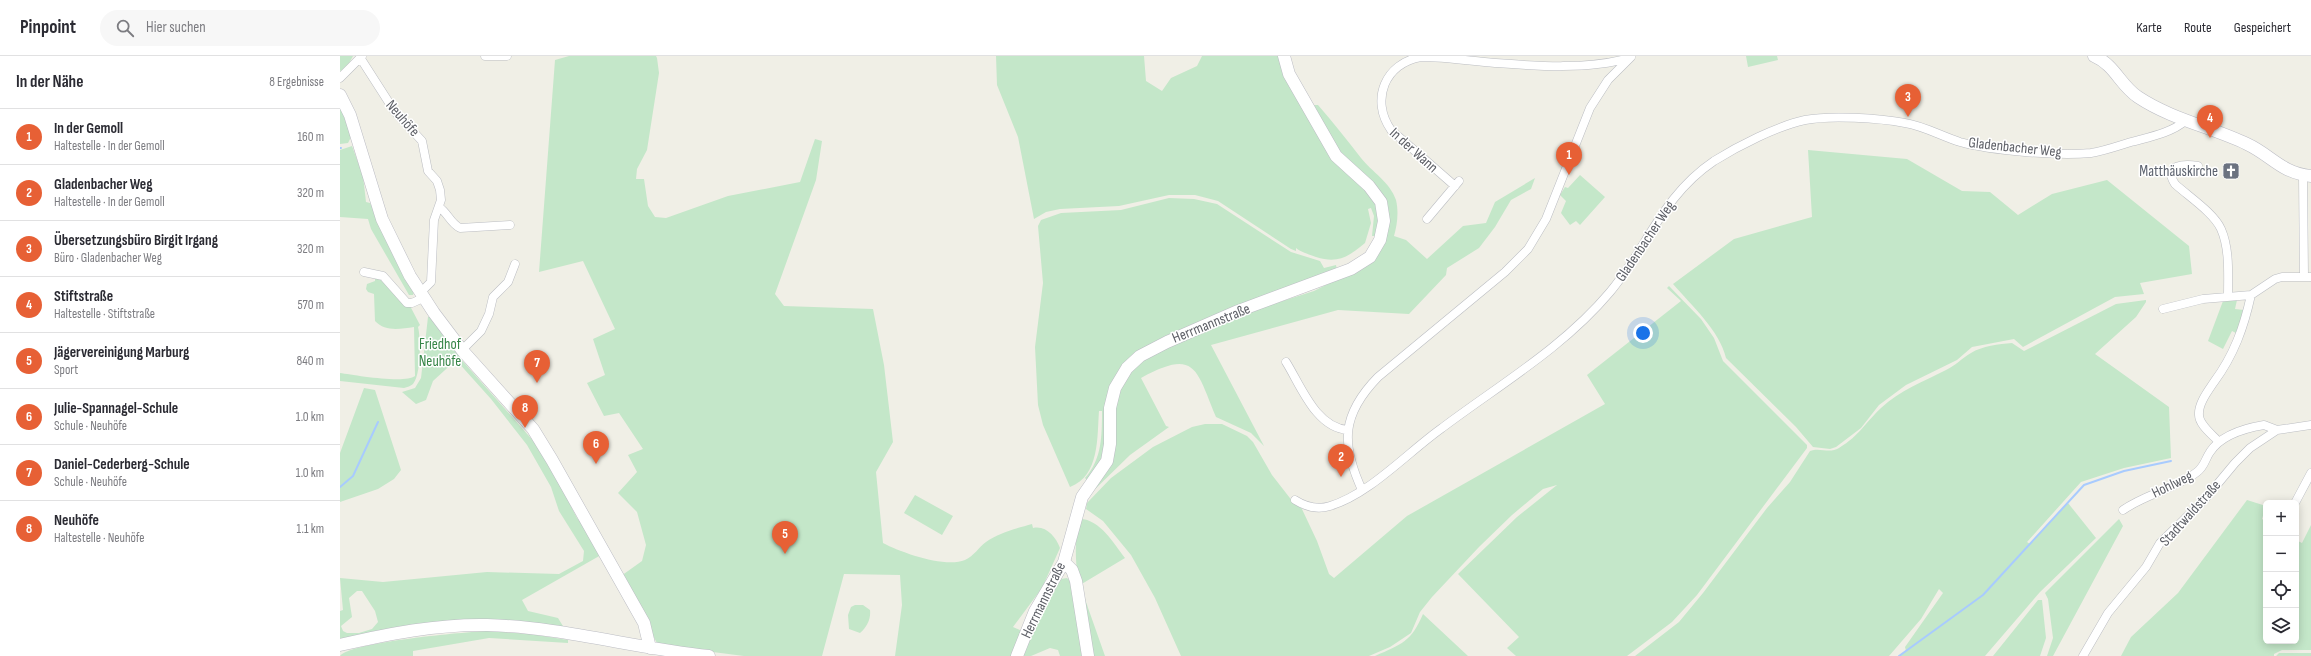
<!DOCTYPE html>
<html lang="de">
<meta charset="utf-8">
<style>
:root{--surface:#fff;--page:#f7f7f7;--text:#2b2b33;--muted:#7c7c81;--line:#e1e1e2;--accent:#e76035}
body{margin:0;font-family:"Sofia Sans Condensed",sans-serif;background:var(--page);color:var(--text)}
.controls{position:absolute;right:12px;bottom:12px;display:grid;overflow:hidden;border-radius:6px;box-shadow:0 2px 10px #0003}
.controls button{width:36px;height:36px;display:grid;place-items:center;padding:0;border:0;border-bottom:1px solid var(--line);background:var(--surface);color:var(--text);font:20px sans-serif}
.you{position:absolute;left:1303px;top:277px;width:14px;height:14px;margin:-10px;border:3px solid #fff;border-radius:50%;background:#1a73e8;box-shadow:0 0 0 6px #1a73e833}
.badge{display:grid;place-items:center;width:26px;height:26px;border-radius:50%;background:var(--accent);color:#fff;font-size:13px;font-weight:700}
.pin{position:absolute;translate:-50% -33px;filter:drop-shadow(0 1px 2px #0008)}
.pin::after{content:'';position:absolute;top:21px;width:14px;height:12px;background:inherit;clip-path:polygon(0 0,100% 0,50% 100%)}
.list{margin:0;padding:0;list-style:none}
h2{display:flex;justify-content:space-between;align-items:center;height:52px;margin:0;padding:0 16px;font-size:17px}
h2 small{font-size:13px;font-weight:400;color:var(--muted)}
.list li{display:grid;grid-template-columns:26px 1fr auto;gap:12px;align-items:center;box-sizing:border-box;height:56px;padding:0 16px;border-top:1px solid var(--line)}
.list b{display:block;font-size:15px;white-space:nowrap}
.list p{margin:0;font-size:13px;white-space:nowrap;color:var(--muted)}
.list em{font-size:13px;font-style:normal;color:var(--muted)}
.icon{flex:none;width:22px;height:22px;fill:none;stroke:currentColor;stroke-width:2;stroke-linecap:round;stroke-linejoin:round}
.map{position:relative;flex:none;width:1971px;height:600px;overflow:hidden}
header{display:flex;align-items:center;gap:24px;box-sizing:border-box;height:56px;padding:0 20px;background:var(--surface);border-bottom:1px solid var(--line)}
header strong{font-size:19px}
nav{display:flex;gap:22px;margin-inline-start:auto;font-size:14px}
.search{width:280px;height:36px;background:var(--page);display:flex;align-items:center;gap:10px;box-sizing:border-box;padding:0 14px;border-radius:22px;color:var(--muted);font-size:15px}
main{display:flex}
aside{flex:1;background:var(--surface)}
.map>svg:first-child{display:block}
.green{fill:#c4e7c9;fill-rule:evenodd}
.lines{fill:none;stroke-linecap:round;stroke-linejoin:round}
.stream{stroke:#a8cbfe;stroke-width:2}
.street-casing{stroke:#bbbdc2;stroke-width:9}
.secondary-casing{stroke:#bcbdc4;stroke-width:13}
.street{stroke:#fff;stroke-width:8}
.secondary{stroke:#fff;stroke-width:12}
.labels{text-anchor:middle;stroke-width:3;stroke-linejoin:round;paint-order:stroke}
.street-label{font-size:15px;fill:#5e6067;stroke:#fff}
.worship-label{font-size:15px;fill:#5b616d;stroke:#fff;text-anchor:end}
.park-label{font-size:15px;fill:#368547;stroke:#fff}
</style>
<header>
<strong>Pinpoint</strong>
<div class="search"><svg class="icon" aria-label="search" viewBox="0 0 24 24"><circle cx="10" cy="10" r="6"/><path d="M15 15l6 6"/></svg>Hier suchen</div>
<nav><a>Karte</a><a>Route</a><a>Gespeichert</a></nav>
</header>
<main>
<aside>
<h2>In der Nähe<small>8 Ergebnisse</small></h2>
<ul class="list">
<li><span class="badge">1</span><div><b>In der Gemoll</b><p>Haltestelle · In der Gemoll</p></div><em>160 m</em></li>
<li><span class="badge">2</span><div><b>Gladenbacher Weg</b><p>Haltestelle · In der Gemoll</p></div><em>320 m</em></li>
<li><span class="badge">3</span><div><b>Übersetzungsbüro Birgit Irgang</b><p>Büro · Gladenbacher Weg</p></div><em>320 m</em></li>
<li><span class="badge">4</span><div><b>Stiftstraße</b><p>Haltestelle · Stiftstraße</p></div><em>570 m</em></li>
<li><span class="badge">5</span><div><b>Jägervereinigung Marburg</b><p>Sport</p></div><em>840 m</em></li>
<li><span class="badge">6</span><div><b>Julie-Spannagel-Schule</b><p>Schule · Neuhöfe</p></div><em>1.0 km</em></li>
<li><span class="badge">7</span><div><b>Daniel-Cederberg-Schule</b><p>Schule · Neuhöfe</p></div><em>1.0 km</em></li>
<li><span class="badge">8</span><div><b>Neuhöfe</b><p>Haltestelle · Neuhöfe</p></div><em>1.1 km</em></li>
</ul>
</aside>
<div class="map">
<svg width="1971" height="600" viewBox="0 0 1971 600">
<rect width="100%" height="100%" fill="#f0efe6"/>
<path class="green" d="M 0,0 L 13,0 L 7,11 L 0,15 Z
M 229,0 L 316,0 L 317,2 L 319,17 L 307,94 L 297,113 L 296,123 L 304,123 L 308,150 L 315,161 L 326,162 L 388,140 L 460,126 L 475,83 L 482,85 L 476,124 L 435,238 L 444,250 L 533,253 L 544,309 L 553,386 L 536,416 L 543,487 C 562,497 605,512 625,504 C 634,500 639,491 646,486 C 658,477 678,472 692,468 L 693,472 C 706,469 716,481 720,492 L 702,532 L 673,571 L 682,575 L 702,554 L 721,523 L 727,522 L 731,526 L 742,600 L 720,600 L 718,594 L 710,592 L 691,600 L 555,600 L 562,549 L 560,519 L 504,518 L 482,600 L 404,600 L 318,589 L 281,520 L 302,505 L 306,489 L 297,456 L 278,437 L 297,416 L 288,399 L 303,393 L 279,357 L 264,360 L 247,327 L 265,319 L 253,283 L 275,273 L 243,205 L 199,216 L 215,4 Z
M 656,0 L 804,0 L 806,25 L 822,35 L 831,22 L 857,10 L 862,0 L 939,0 L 945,20 L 972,67 L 973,73 L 980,77 L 1029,133 L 1040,154 L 1038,180 L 1032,180 L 1034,160 L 1031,152 L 1028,153 L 1031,167 L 1025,187 C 1008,201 998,208 976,201 C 969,198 962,197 956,192 L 956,195 L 951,193 L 878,145 L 855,139 L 829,139 L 779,150 L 720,153 L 706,156 L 694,163 L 678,81 L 657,29 Z
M 1406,0 L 1437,0 L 1438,4 L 1408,11 Z
M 0,48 L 11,81 L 8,87 L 0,88 Z
M 974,49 L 978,49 C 993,66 1007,84 1021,102 C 1032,116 1050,126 1056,144 C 1059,156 1057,170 1054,180 L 1066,184 L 1087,203 L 1123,170 L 1146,167 L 1155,146 L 1195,122 L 1191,133 L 1171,144 L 1155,171 L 1139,192 L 1107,212 L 1106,219 L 1069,258 L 998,254 L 871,289 L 924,390 L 911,377 L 876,361 C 856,313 856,292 801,322 L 826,370 L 829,371 L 790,399 L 747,441 L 756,426 L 779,336 L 797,307 L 812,296 L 905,257 L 974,235 L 1027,208 L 1048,166 L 994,90 Z
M 12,90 L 23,120 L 26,146 L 30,147 L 74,236 L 73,239 L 69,239 L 31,173 L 28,163 L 0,161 L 0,94 Z
M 1468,94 L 1567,103 L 1622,135 L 1650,136 L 1678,159 L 1712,138 L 1767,124 L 1849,190 L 1852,218 L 1800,227 L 1804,238 L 1775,241 L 1683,291 L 1674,283 L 1632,291 L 1617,304 L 1566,329 L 1539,349 L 1521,372 L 1496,391 L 1490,393 L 1473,391 L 1456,371 L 1386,302 C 1380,275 1351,249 1333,228 L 1394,183 L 1472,161 Z
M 1240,119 L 1265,141 L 1240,169 L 1236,165 L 1230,169 L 1221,157 L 1226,145 L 1220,139 L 1225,131 L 1228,132 Z
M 829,142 L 854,143 L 877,148 L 951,196 L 980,205 L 984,212 L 996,209 L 997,215 L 786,307 L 764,402 L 749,426 L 745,422 C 762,403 762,380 762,355 L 759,355 C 757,380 760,420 730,431 L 703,369 L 698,349 L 695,291 L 703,227 L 698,170 L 701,164 L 721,157 L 781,154 Z
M 35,220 L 39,220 L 69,248 L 80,269 L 78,271 C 81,282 81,319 73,328 C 71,330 67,331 64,332 L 0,325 L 0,317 C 14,319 65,328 75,320 L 74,271 C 60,273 45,276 35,265 L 34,238 L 28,236 L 26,233 L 27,228 L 35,225 Z
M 1329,230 L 1361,263 L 1374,282 L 1383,305 L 1467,389 L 1467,392 L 1357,539 L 1332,566 L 1287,600 L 1176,600 L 1167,592 L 1179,581 L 1118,518 L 1177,461 L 1217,429 L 1203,433 L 1172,459 L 1139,491 L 1092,541 L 1080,556 L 1071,577 L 1050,591 L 1029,600 L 841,600 L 815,542 L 791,499 L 763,465 L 746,453 L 747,447 L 771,422 L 813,391 L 852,371 L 865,368 L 882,368 L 907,380 L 913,386 L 932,419 L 953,446 L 961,451 L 977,485 L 989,518 L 994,522 L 1067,460 L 1265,348 L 1247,319 L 1341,245 L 1327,232 Z
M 1806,244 L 1806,246 L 1796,261 L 1755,298 L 1829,351 L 1831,402 L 1784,412 L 1741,426 L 1687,486 L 1690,488 L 1728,447 L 1756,482 L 1700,536 L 1645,600 L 1559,600 L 1566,595 L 1565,591 L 1603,537 L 1599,533 L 1581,563 L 1549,600 L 1295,600 L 1339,566 L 1363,537 L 1427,452 L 1450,426 L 1470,395 C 1480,391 1489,398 1499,392 C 1520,379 1525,367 1541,352 C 1560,334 1583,326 1606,314 C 1615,310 1622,302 1631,297 C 1642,290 1659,288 1672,287 L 1684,295 L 1776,248 Z
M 1897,244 L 1895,253 L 1904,254 L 1898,278 L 1892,275 L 1883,293 L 1868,285 L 1883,245 Z
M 88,261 L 91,261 L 121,297 L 119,301 L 204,397 L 237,462 L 246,473 L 261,499 L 182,544 L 188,555 L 218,562 L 226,575 L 83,567 L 64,570 L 0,585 L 0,555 L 3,554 L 0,522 L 43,526 L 147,516 L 219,518 L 243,505 L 244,495 L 219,455 L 211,431 L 187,389 L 151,343 L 116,304 L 93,325 L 86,344 L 76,348 L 62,336 L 75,332 L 81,322 ZM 17,535 L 22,535 L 35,555 L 38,566 L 32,573 L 19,577 L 7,577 L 3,575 L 1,570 L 12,561 L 9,542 Z
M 24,332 L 35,334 L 61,414 L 54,423 L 38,433 L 0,446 L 0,397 Z
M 575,439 L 613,460 L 602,479 L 564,457 Z
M 1907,444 L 1926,450 L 1922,463 L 1926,466 L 1926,585 L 1956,585 L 1956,484 L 1962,487 L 1971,469 L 1971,594 L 1942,594 L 1934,598 L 1934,600 L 1781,600 L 1791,581 L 1838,537 Z
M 740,463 C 760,463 774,488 785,502 L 740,529 L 765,600 L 751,600 C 745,562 728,499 740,463 Z
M 1779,463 L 1783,470 L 1713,600 L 1707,600 L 1713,582 L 1708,543 L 1705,537 Z
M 1698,544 L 1702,544 L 1706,582 L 1700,600 L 1653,600 Z
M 515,549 L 523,549 L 530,554 C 531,563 527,571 520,577 L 509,573 L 508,559 L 511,551 Z
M 1083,558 L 1128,600 L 1035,600 C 1062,588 1071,586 1083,558 Z
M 148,575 L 191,578 L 228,584 L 228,587 L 149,582 L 73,595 L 73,600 L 0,600 C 10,586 126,576 148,575 Z
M 1939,597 L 1971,597 L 1971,600 L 1936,600 Z"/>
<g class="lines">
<path class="stream" d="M 0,92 L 1,92
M 0,431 L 13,420 L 38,366
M 1559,600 L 1643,539 L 1744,429 L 1784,415 L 1831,405"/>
<g class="street-casing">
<path id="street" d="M 145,0 L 167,0
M 21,3 L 55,56 L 82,85 L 88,115 L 97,125 L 100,134 L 101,144 L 94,164 L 91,226 L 80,237
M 0,22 L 22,0
M 1858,110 C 1845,108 1822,108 1835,128 C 1848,140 1874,157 1881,173 C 1890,193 1888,220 1888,241
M 1963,119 L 1964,221
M 1115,130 L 1051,74 C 1030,44 1045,7 1081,1 C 1106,1 1130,5 1155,7 C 1196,10 1249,14 1289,2
M 99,151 C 108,157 110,167 120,172 L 170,169
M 1087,163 L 1119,125
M 24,216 L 43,220 L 67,247 L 72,247 L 83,242
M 1823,253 L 1863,243 L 1911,239 L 1935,223 L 1942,221 L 1971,221
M 122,294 L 141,275 L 149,258 L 153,241 L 168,226 L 175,208
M 946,306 C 961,330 976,372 1008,374
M 1879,386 C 1873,379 1859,369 1859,359 C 1858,348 1868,335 1874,326 C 1894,299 1904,271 1911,239
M 1022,434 C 1001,388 1001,359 1038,321 L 1165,216 L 1188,193 L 1206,163 L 1250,52 L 1268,24 L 1291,1
M 955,444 C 966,451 977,454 990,450 C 1030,438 1068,396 1102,372 C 1159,329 1223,292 1270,236 C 1307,192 1322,140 1374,105 C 1398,90 1437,70 1465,64 C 1490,59 1539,62 1565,67 C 1584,70 1601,80 1620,86 C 1652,95 1717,100 1751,97 C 1764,95 1778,90 1791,86 C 1809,81 1831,77 1845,65
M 1955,447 L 1971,417
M 1783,454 C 1806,438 1835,433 1857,416 C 1865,410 1865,403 1870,396 C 1881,379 1906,372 1924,369 L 1937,374
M 1743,600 L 1768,557 L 1806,511 L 1820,487 L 1865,443 L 1895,407 L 1910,392 L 1937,374 L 1971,369"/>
</g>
<g class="secondary-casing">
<path id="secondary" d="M 1754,0 C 1775,9 1780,29 1798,41 C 1831,63 1871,71 1907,88 C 1931,99 1941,117 1971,120
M 0,39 L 10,59 L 42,163 L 70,220 L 94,257 L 122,294 L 193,373 L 212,404 L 304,567 L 310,592
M 724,506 L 732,514 L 736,525 L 748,600
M 0,589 C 48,578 97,568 147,569 C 221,571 294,592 369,600
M 677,600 L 695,555 L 724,506 L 742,441 L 767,405 L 770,388 L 770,352 L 775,332 L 787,312 L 800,300 L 827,286 L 898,255 L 1011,213 L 1030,201 L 1040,184 L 1044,165 L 1041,146 L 1029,130 L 996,100 L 949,18 L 944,0"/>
</g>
<use href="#street" class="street"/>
<use href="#secondary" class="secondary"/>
</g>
<defs>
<g id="church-square" transform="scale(0.9)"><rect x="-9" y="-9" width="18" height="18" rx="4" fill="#6b7280" stroke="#fff"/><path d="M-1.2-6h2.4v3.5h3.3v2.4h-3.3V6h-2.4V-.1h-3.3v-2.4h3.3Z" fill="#fff"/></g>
</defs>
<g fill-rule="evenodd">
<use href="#church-square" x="1891" y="115"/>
</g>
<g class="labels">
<g class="street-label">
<text transform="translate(63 62) rotate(49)" y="5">Neuhöfe</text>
<text transform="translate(1675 91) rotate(6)" y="5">Gladenbacher Weg</text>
<text transform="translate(1074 94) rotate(42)" y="5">In der Wann</text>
<text transform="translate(1305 185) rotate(-56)" y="5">Gladenbacher Weg</text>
<text transform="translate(871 267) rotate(-22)" y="5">Herrmannstraße</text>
<text transform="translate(1832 428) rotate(-26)" y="5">Hohlweg</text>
<text transform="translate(1850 457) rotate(-48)" y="5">Stadtwaldstraße</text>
<text transform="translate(703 544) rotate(-64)" y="5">Herrmannstraße</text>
</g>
<g class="worship-label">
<text x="1878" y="120">Matthäuskirche</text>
</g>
<g class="park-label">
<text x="100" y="293">Friedhof<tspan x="100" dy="17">Neuhöfe</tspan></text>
</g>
</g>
</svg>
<div class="controls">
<button>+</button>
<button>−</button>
<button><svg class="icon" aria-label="locate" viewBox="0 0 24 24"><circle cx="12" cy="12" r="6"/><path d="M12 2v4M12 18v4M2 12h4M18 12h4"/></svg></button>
<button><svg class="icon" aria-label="layers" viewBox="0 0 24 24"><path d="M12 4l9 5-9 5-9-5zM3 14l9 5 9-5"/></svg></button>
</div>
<div class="you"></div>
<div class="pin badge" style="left:1229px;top:119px">1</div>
<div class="pin badge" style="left:1001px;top:421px">2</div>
<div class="pin badge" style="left:1568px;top:61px">3</div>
<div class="pin badge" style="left:1870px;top:82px">4</div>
<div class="pin badge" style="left:445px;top:498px">5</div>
<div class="pin badge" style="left:256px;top:408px">6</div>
<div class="pin badge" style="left:197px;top:327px">7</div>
<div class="pin badge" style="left:185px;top:372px">8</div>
</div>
</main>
